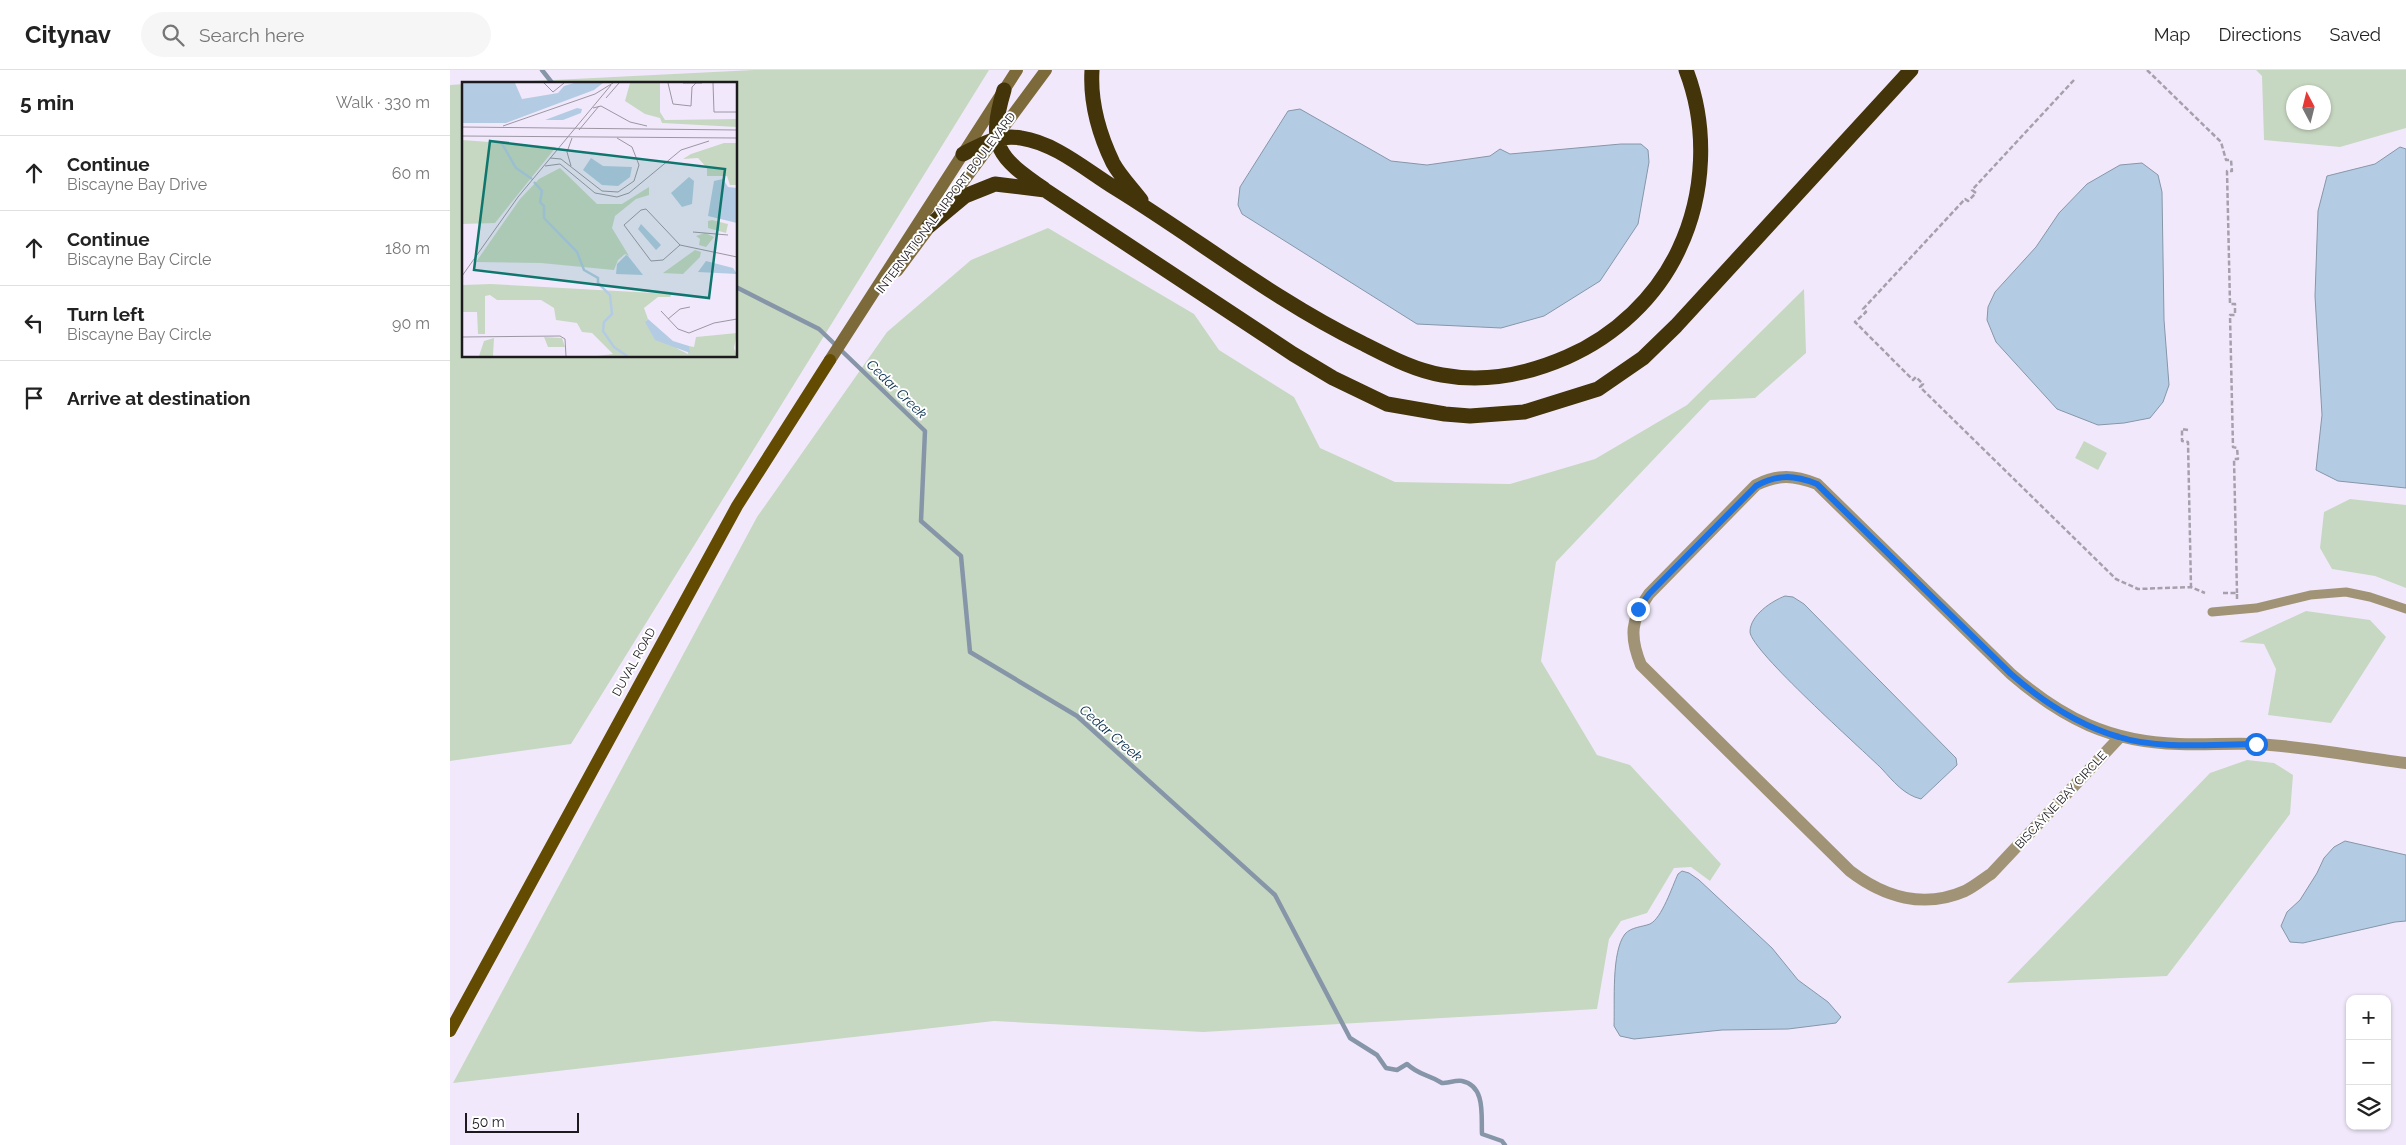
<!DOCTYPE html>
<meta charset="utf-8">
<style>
:root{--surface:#fff;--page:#f6f6f6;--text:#222;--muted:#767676;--line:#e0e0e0}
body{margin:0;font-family:Raleway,sans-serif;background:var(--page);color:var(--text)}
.controls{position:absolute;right:15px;bottom:15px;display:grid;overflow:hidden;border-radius:10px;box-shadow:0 1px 4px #0004}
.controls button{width:45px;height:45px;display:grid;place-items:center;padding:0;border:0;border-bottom:1px solid var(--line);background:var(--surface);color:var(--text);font:25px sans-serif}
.compass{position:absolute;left:1836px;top:15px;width:45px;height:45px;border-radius:50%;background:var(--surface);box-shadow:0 1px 4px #0004;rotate:353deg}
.scale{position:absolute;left:15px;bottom:12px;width:114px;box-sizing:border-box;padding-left:5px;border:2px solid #1c191f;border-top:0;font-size:14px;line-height:18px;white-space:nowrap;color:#1c191f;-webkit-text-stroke:4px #fff;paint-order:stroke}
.stop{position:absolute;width:15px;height:15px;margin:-11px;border:4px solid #1a73e8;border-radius:50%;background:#fff}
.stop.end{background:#1a73e8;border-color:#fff;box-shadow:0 1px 5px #0008}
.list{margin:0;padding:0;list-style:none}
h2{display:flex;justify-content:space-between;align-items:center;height:65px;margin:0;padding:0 20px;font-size:21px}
h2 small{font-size:16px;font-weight:400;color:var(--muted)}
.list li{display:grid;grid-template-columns:32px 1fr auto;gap:15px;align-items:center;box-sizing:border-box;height:75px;padding:0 20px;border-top:1px solid var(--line)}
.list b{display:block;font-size:19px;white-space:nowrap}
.list p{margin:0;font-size:16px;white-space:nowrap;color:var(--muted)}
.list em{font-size:16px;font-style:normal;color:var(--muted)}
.icon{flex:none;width:28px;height:28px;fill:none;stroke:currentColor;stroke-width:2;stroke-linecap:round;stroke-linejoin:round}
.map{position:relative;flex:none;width:1956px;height:1075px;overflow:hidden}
header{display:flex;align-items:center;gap:30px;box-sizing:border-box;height:70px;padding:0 25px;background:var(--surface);border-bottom:1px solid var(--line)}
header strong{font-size:24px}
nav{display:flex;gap:28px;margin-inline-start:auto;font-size:18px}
.search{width:350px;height:45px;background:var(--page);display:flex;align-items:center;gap:12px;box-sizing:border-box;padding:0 18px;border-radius:28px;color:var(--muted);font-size:19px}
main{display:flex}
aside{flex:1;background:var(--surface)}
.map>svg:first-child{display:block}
.green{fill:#c7d8c2;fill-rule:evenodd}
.water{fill:#b4cce3;stroke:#8696a8}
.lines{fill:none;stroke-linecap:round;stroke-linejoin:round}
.stream{stroke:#8696a8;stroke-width:4.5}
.path{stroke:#a6a0ad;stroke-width:2.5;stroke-dasharray:5 2.5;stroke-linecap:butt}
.service{stroke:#a19476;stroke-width:9}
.minor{stroke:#a19476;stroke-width:12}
.secondary{stroke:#7d6a3b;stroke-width:12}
.primary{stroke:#634b01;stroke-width:12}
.motorway{stroke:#44340a;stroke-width:15}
.route{stroke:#1a73e8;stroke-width:6}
.labels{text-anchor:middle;stroke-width:4;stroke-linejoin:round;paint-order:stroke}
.street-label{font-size:12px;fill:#1c191f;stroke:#fff}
.water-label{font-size:14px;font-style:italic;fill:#042d4c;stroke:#fff}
.inset-river{fill:none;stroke:#b4cce3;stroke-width:2.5}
.inset-road{fill:none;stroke:#9c96a3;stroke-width:1}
.view{fill:#0f766e;fill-opacity:0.15;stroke:#0f766e;stroke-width:2.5}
.inset-edge{fill:none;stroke:#1c191f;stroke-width:2.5}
</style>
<header>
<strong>Citynav</strong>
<div class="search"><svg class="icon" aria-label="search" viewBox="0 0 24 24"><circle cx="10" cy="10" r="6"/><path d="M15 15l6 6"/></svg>Search here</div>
<nav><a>Map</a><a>Directions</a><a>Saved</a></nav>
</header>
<main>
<aside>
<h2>5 min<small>Walk · 330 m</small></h2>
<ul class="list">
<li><svg class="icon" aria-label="ahead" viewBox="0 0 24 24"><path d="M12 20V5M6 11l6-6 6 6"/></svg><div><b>Continue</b><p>Biscayne Bay Drive</p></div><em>60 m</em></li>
<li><svg class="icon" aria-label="ahead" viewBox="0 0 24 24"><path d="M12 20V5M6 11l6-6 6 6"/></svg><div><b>Continue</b><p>Biscayne Bay Circle</p></div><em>180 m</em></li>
<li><svg class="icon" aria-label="left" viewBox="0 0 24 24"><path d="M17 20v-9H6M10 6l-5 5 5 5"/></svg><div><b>Turn left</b><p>Biscayne Bay Circle</p></div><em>90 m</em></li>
<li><svg class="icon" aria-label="arrive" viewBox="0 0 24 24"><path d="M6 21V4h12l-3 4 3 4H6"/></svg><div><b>Arrive at destination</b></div></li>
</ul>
</aside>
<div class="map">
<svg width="1956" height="1075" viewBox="0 0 1956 1075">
<rect width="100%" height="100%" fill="#f1e9fb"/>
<path class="green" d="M 304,0 L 539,0 L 121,674 L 0,691 L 0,15 L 14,14 L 14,286 L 286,286 L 286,14 L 21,14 Z
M 1806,0 L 1956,0 L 1956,58 L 1890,77 L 1814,70 L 1812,6 ZM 1874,22 L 1874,52 L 1844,52 L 1844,22 Z
M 598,158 L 744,244 L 769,280 L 844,327 L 870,378 L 945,412 L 1060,414 L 1145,389 L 1237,335 L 1354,219 L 1356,283 L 1305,328 L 1260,330 L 1106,492 L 1091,591 L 1147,685 L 1180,695 L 1271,794 L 1260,811 L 1241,797 L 1224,798 L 1197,843 L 1171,851 L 1159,869 L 1147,939 L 753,962 L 544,951 L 3,1013 L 307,447 L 437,262 L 521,190 Z
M 1634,371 L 1657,383 L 1648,400 L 1625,388 Z
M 1900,429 L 1956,435 L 1956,518 L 1925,506 L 1882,499 L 1870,478 L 1874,442 Z
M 1856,541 L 1920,550 L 1936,567 L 1881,653 L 1818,645 L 1826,599 L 1814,574 L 1789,572 Z
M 1797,690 L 1824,693 L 1843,705 L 1840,744 L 1717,906 L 1557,913 L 1760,703 Z"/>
<path class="water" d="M 850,39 L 941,91 L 977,95 L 1040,86 L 1050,79 L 1060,84 L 1171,74 L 1191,74 L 1198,80 L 1199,92 L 1188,154 L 1150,211 L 1094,246 L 1051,258 L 967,254 L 792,144 L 788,135 L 790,117 L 838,41 Z
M 1950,77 L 1956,79 L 1956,418 L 1888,411 L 1866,400 L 1872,345 L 1865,226 L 1868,141 L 1877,106 L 1925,94 Z
M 1692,93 L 1708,105 L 1712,122 L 1714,250 L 1719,315 L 1713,332 L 1700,348 L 1674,353 L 1648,355 L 1607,339 L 1546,272 L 1537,250 L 1538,237 L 1545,222 L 1586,177 L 1609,143 L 1637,114 L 1670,95 Z
M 1335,526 L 1343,527 L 1354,534 L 1506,688 L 1507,695 L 1471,729 C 1454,725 1443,711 1432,699 C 1412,679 1301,581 1300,562 C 1300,545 1322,531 1335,526 Z
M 1895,771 L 1956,785 L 1956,851 L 1945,852 L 1853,873 L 1840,872 L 1831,856 L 1837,842 L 1850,830 L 1867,803 L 1874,788 L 1884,777 Z
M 1232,801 L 1239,803 L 1249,810 L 1322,878 L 1348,910 L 1378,932 L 1391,947 L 1386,953 L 1338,959 L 1272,960 L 1184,969 L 1170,966 L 1164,956 C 1165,933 1161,882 1175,864 C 1181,857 1192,857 1200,854 C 1212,848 1222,817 1228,804 Z"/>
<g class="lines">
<path class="stream" d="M 92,0 L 103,14
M 286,217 L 369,259 L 475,361 L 471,451 L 511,486 L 520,582 L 627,646 L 825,825 L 900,968 L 927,985 L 936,998 L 947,1000 L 957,994 C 970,1006 978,1004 992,1013 C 998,1013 1006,1010 1012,1011 C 1036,1016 1031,1046 1032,1064 L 1052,1071 L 1055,1075"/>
<path class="path" d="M 1697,0 L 1771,72 L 1776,90 L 1781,90 L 1782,101 L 1777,101 L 1780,234 L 1785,234 L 1785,245 L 1780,245 L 1783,377 L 1787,378 L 1788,389 L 1784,389 L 1787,523
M 1624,10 L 1522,120 L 1526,123 L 1518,131 L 1515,129 L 1413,239 L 1416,242 L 1405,252 L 1463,310 L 1466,307 L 1473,314 L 1470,317 L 1666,509 L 1688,519 L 1741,517 L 1755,523
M 1738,360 L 1732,359 L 1732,371 L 1738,372 L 1741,517
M 1773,523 L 1787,523 L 1787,529"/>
<path class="service" d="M 1762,542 L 1806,538 L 1860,525 L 1896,522 L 1920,527 L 1956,539"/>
<path class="minor" d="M 1669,668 L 1541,804 C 1533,809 1525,816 1515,821 C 1474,839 1434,827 1400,801 L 1191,595 C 1179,566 1181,549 1199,524 L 1306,415 C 1328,404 1344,405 1367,414 L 1561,604 C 1613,649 1660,672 1729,674 C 1754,675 1780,673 1805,674 C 1855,676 1906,687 1956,693"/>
<path class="secondary" d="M 447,201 L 596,0
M 380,290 L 567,0"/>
<path class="primary" d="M 0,961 L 287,436 L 380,290"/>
<path class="motorway" d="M 642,0 C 640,32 649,64 663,93 C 670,106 682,118 691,130
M 554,20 C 537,77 548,87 594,119
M 513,84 C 533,74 548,64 571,68 C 605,73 636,100 665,118 C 748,169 824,230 912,273 C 938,286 963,300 992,305 C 1035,313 1078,304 1117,287 C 1165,266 1207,227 1229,179 C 1255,124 1258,57 1236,0
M 479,156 L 515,126 L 545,114 L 595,120 L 843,284 L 883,308 L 937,334 L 995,344 L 1020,346 L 1074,342 L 1148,319 L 1193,288 L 1226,256 L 1461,0"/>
</g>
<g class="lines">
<path class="route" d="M 1188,539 L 1199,524 L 1306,416 C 1328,404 1344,405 1367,414 L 1561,604 C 1593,632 1628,655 1669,667 C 1710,680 1763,674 1806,674"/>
</g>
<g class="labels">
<g class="street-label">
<text transform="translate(496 133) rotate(-53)" y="4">INTERNATIONAL AIRPORT BOULEVARD</text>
<text transform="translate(184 592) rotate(-61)" y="4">DUVAL ROAD</text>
<text transform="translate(1611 730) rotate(-47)" y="4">BISCAYNE BAY CIRCLE</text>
</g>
<g class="water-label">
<text transform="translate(447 319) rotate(44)" y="5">Cedar Creek</text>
<text transform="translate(661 663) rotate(41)" y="5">Cedar Creek</text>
</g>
</g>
<g transform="translate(12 12)">
<rect width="275" height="275" fill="#f1e9fb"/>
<path d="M 168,1 L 198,1 L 198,30 L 203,38 L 275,37 L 275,45 L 200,41 L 198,36 L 183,32 L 163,19 ZM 0,58 L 94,65 L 33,141 L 0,142 ZM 262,61 L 275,61 L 275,103 L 268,103 L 265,94 L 245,94 L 245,86 L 236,76 L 221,77 L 229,72 ZM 98,86 L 135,122 L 160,122 L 187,105 L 187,113 L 174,117 L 153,134 L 150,146 L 167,174 L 163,172 L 156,178 L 152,188 L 79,181 L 14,180 L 58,117 L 77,97 ZM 250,138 L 266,142 L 264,151 L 246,146 L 246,139 ZM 243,151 L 252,155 L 244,165 L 237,163 L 238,157 L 234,154 ZM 233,168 L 239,170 L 238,175 L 221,192 L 201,191 ZM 29,202 L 210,212 L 208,215 L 196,215 L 182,226 L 186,237 L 184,239 L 216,267 L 226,272 L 227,264 L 232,265 L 234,255 L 275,251 L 272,266 L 275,274 L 135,274 L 151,272 L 130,251 L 120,250 L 115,241 L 94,238 L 92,226 L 79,218 L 35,218 L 28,213 L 23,214 L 23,252 L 16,252 L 15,230 L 0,230 L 0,203 ZM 82,255 L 100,256 L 103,265 L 86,265 ZM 32,256 L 31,274 L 17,274 L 22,259 Z" fill="#c7d8c2"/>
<path d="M 0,1 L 53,1 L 60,17 L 96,11 L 102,4 L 112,1 L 141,1 L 132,8 L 44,41 L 0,41 ZM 115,26 L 120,27 L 119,31 L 101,38 L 83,38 ZM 129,76 L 141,84 L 170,85 L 168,95 L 156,104 L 140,103 L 121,88 ZM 227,95 L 232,99 L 230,122 L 220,125 L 209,111 ZM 261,97 L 266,105 L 275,106 L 275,141 L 246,134 L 252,99 ZM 179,142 L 199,163 L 194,168 L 176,147 ZM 164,173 L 166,174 L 181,193 L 154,192 L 155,182 ZM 244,179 L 271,186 L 275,192 L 236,190 ZM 186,237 L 211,259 L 227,264 L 228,271 L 193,258 L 183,240 Z" fill="#b4cce3"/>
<path class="inset-river" d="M 39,60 L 54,86 L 70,97M 72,100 L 80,109 L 78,120 L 82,124 L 82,136 L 115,170 L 122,188 L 136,196 L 136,201 L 148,213 L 150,232 L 142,240 L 141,249 L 152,265 L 165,274"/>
<path class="inset-road" d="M 82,1 L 91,10 L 102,1M 206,1 L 211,22 L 229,24 L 230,5 L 234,1M 221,1 L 240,1M 251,1 L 252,30 L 275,30M 144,16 L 157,1M 131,26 L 139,24 L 168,40 L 185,44M 41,44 L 133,12 L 151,1M 0,45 L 275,48M 117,48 L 137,24M 0,54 L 275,56M 88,76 L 99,77 L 140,109 L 156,110 L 172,99 L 177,83 L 170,65 L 155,56M 83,84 L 98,82 L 133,111 L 155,115 L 167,111 L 219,68 L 247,59M 109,84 L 105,70 L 110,56M 231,150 L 266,153M 218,163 L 201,178 L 189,179 L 162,143 L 179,128 L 184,127 L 218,163 L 275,175M 0,194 L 56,115 L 149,3M 199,229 L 216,247 L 227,251 L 252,241 L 275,237M 206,237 L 218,227 L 228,225M 0,255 L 98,254 L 103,257 L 104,274"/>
<path class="view" d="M 28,59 L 263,87 L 247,216 L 12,188 Z"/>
<rect width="275" height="275" class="inset-edge"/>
</g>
</svg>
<div class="controls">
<button>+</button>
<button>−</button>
<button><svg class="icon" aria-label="layers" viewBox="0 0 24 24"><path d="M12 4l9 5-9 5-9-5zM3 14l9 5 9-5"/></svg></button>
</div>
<svg class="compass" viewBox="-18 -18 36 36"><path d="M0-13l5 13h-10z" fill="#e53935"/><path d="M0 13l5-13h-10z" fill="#767676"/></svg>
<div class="scale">50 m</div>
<div class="stop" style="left:1806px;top:674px"></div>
<div class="stop end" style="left:1188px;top:539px"></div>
</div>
</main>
